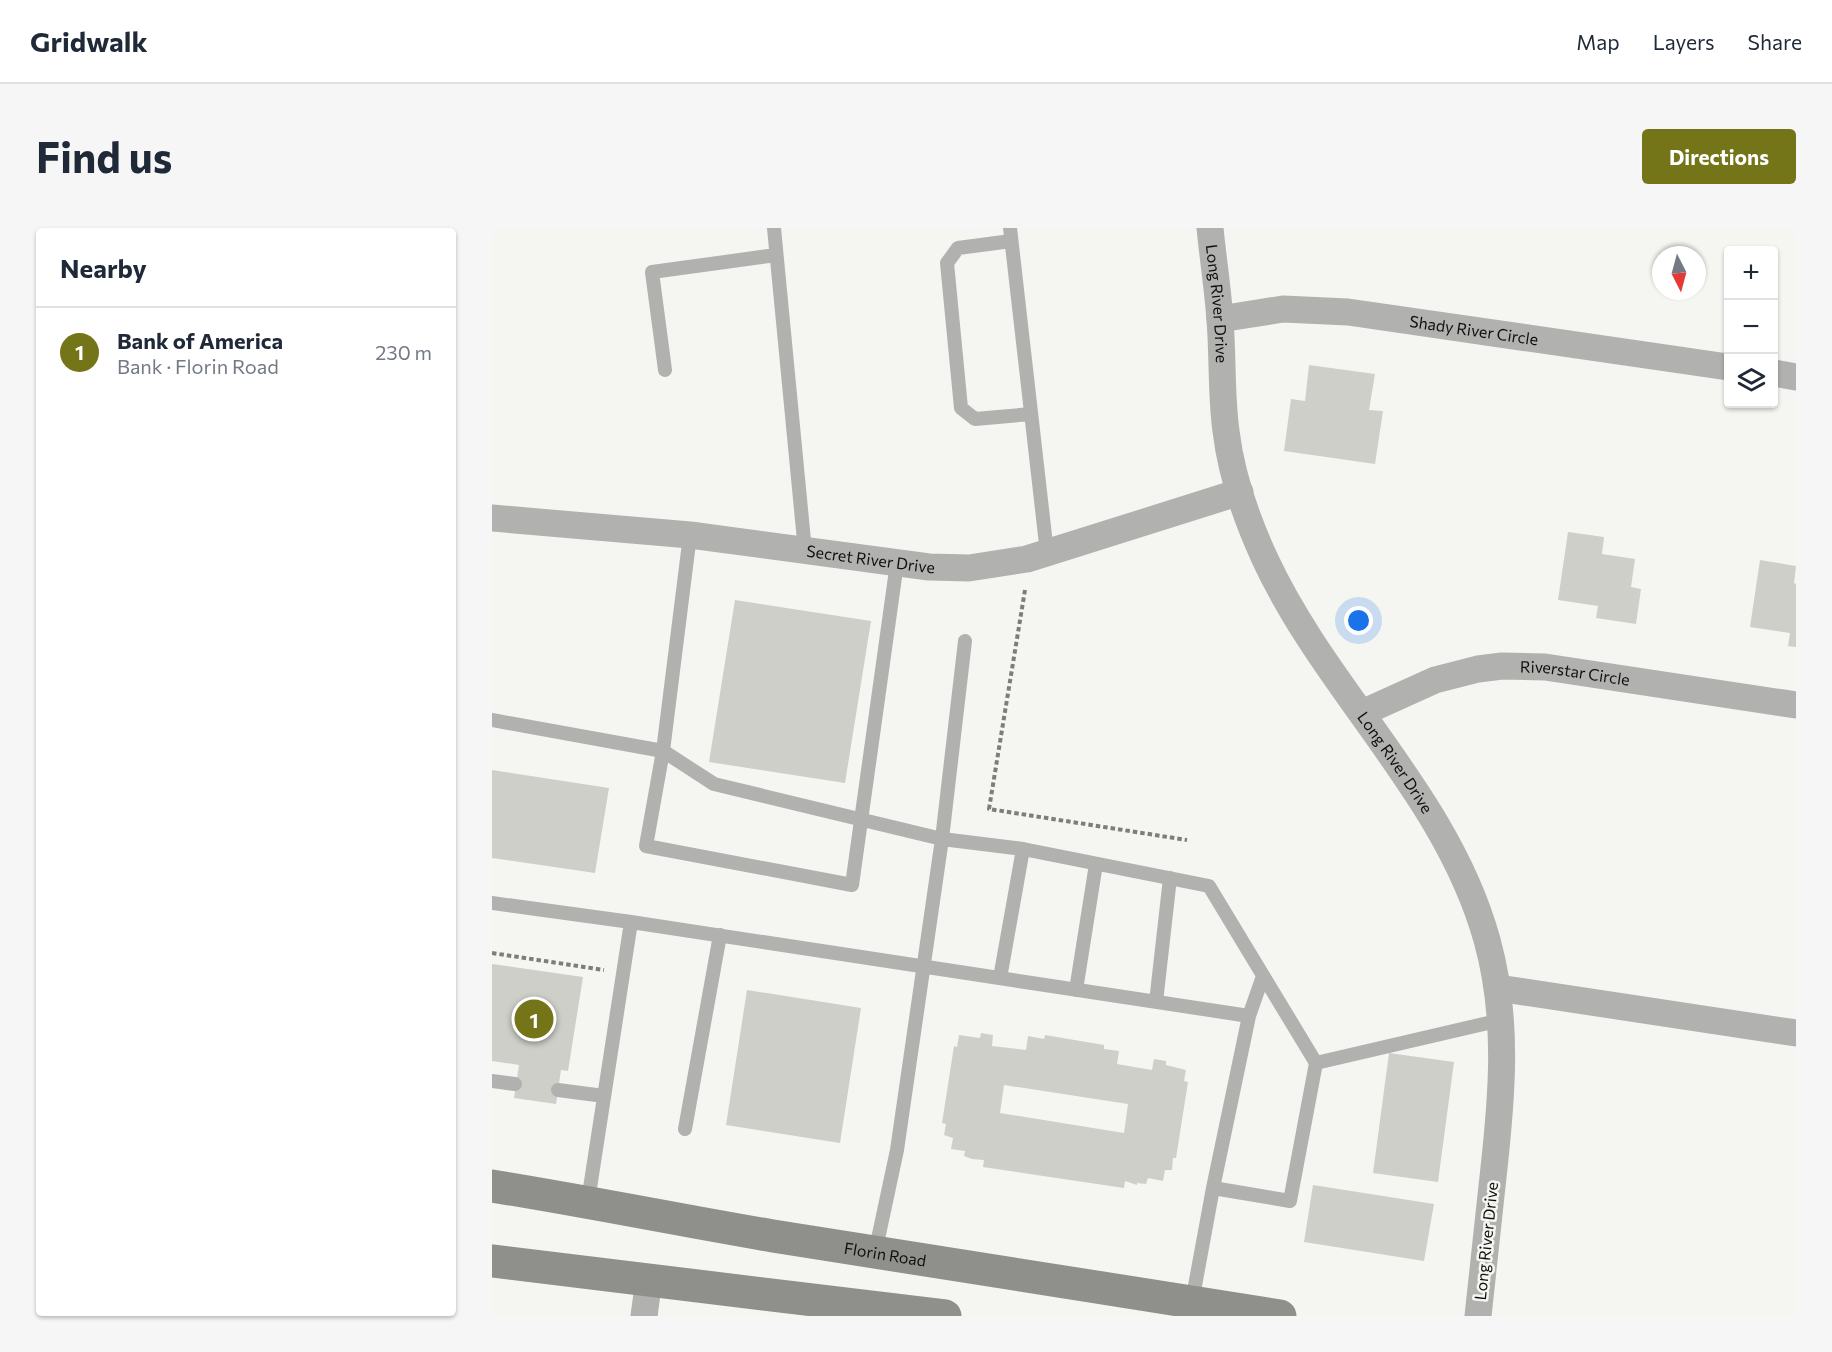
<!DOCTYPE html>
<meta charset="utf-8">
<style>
:root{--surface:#fff;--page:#f6f6f7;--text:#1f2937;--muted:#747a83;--line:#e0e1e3;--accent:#747419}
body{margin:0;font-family:Commissioner,sans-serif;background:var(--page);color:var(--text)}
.controls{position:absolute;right:18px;top:18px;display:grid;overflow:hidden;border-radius:6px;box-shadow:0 2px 4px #0004}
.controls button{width:54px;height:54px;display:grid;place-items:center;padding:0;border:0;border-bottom:2px solid var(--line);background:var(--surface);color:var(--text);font:30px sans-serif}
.compass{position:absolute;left:1160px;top:18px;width:54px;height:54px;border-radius:50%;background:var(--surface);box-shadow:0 2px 4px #0004;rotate:174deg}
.you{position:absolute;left:867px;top:393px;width:21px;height:21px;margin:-15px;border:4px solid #fff;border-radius:50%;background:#1a73e8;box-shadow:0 0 0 9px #1a73e833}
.badge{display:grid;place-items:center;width:39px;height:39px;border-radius:50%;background:var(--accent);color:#fff;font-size:20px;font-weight:700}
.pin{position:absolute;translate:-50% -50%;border:3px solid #fff;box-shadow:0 2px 6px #0006}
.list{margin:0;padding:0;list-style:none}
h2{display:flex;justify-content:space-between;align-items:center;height:78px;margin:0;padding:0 24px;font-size:26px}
h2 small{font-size:20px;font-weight:400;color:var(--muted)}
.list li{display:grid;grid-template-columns:39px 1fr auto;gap:18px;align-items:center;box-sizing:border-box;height:90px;padding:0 24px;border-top:2px solid var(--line)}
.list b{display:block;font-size:22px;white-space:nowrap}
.list p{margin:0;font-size:20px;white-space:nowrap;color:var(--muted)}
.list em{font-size:20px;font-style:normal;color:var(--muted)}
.icon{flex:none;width:33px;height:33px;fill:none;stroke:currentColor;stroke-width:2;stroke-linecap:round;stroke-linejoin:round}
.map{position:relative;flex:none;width:1304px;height:1088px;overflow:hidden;border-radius:6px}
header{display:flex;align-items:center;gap:36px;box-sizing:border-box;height:84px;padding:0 30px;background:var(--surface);border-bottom:2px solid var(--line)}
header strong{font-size:28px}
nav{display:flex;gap:33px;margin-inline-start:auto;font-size:21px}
.intro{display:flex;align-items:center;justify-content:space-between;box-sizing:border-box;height:144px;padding:0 36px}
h1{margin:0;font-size:42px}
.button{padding:15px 27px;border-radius:6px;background:var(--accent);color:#fff;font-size:21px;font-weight:700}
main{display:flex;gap:36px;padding:0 36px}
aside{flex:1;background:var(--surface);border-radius:6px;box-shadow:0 2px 4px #0004}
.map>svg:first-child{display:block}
.building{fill:#cfcfca;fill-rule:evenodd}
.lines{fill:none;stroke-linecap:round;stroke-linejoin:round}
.path{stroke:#7d7e7a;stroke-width:4;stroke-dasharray:4.5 3;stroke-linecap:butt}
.service{stroke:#b1b1af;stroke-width:14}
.minor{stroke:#b1b1af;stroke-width:27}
.secondary{stroke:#8f8f8c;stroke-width:33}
.labels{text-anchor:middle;stroke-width:5;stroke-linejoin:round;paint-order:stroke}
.street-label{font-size:16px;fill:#0f100e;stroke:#f5f6f1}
</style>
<header>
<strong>Gridwalk</strong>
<nav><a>Map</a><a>Layers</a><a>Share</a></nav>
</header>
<div class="intro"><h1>Find us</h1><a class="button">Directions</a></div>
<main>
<aside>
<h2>Nearby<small></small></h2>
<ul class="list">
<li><span class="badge">1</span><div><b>Bank of America</b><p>Bank · Florin Road</p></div><em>230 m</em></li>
</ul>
</aside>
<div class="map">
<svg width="1304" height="1088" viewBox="0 0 1304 1088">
<rect width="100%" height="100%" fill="#f5f6f1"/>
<path class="building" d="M 817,137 L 883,146 L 877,182 L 891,183 L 883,236 L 792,223 L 799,171 L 813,173 Z
M 1076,304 L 1112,309 L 1110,326 L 1143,331 L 1139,359 L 1149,361 L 1144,396 L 1104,390 L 1106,378 L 1066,372 Z
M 1268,332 L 1304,338 L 1302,355 L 1304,356 L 1304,419 L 1296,418 L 1298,405 L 1258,399 Z
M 243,372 L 379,393 L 353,555 L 217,534 Z
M 0,542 L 117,560 L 103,645 L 0,630 Z
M 0,736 L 91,749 L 76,843 L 69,842 L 64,876 L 22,870 L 27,837 L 0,833 Z
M 255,762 L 369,780 L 348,915 L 234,897 Z
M 489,805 L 501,807 L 500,818 L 534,822 L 536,808 L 552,811 L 553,807 L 612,817 L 612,821 L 627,823 L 625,836 L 660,842 L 662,831 L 674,833 L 674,837 L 694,842 L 692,853 L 696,854 L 684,930 L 681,930 L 680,942 L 673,942 L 671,953 L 656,950 L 654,956 L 645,955 L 645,957 L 633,953 L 632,960 L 491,939 L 492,932 L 480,931 L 472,928 L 473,923 L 459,921 L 461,910 L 452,907 L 454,896 L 450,895 L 462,818 L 465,819 L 467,807 L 488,810 ZM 512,857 L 636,876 L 632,905 L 508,885 Z
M 897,825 L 962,834 L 946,954 L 881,945 Z
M 821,957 L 942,976 L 932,1033 L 812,1014 Z"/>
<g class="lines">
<path class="path" d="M 533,362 L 497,581 L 695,612
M 0,725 L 112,742"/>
<path class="service" d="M 282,0 L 313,323
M 518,0 L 555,325
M 519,13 L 466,20 L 455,35 L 469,180 L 483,191 L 539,186
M 173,142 L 160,44 L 284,27
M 198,307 L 171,523 L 154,618 L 360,657 L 405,335
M 473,413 L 450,611 L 531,621 L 717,658 L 824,835 L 798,973 L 721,960
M 0,492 L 171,523 L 222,556 L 450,611 L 405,922 L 383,1025
M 0,675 L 139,694 L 757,788
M 508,750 L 531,621
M 584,762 L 604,636
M 664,774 L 678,650
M 824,835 L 1009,792
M 0,853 L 23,856
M 66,862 L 112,868
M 193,901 L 228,707
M 96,973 L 139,694
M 700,1074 L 721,960 L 757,788 L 771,748"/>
<g class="minor">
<path id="s1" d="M 718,0 C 721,31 726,62 728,93 C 731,129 729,167 734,203 C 739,245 755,292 773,331 C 835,465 955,567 995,712 C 1017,791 1010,869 1001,949 C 996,995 991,1042 986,1088"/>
<path id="s2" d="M 728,91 L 791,81 L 856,84 L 1236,139"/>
<path d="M 1282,145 L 1304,149"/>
<path id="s3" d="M 0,290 L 198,307 L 437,339 L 477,340 L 535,331 L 748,264"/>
<path id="s4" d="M 870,485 L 943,452 L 986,441 L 1010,438 L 1053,439 L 1304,477"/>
<path d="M 1006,760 L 1304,805"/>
<path d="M 152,1088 L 157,1051"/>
</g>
<g class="secondary">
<path id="s5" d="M 0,958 C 94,973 187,992 281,1008 C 450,1036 619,1062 788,1088"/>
<path d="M 0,1033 L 453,1088"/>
</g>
</g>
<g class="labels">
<g class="street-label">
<text dy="6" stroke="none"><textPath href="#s1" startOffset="76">Long River Drive</textPath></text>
<text dy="6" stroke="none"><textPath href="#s2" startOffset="256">Shady River Circle</textPath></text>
<text dy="6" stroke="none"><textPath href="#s3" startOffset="381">Secret River Drive</textPath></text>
<text dy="6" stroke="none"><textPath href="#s4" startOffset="222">Riverstar Circle</textPath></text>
<text dy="6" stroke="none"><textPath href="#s1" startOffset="580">Long River Drive</textPath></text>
<text transform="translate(994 1013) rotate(-84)" y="6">Long River Drive</text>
<text dy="6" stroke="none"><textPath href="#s5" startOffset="399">Florin Road</textPath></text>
</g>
</g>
</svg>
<div class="controls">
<button>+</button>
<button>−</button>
<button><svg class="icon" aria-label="layers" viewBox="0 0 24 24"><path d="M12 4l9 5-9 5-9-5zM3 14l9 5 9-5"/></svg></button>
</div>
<svg class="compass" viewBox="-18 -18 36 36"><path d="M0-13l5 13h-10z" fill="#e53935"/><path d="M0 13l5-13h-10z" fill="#747a83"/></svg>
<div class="you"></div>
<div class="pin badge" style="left:42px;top:791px">1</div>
</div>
</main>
